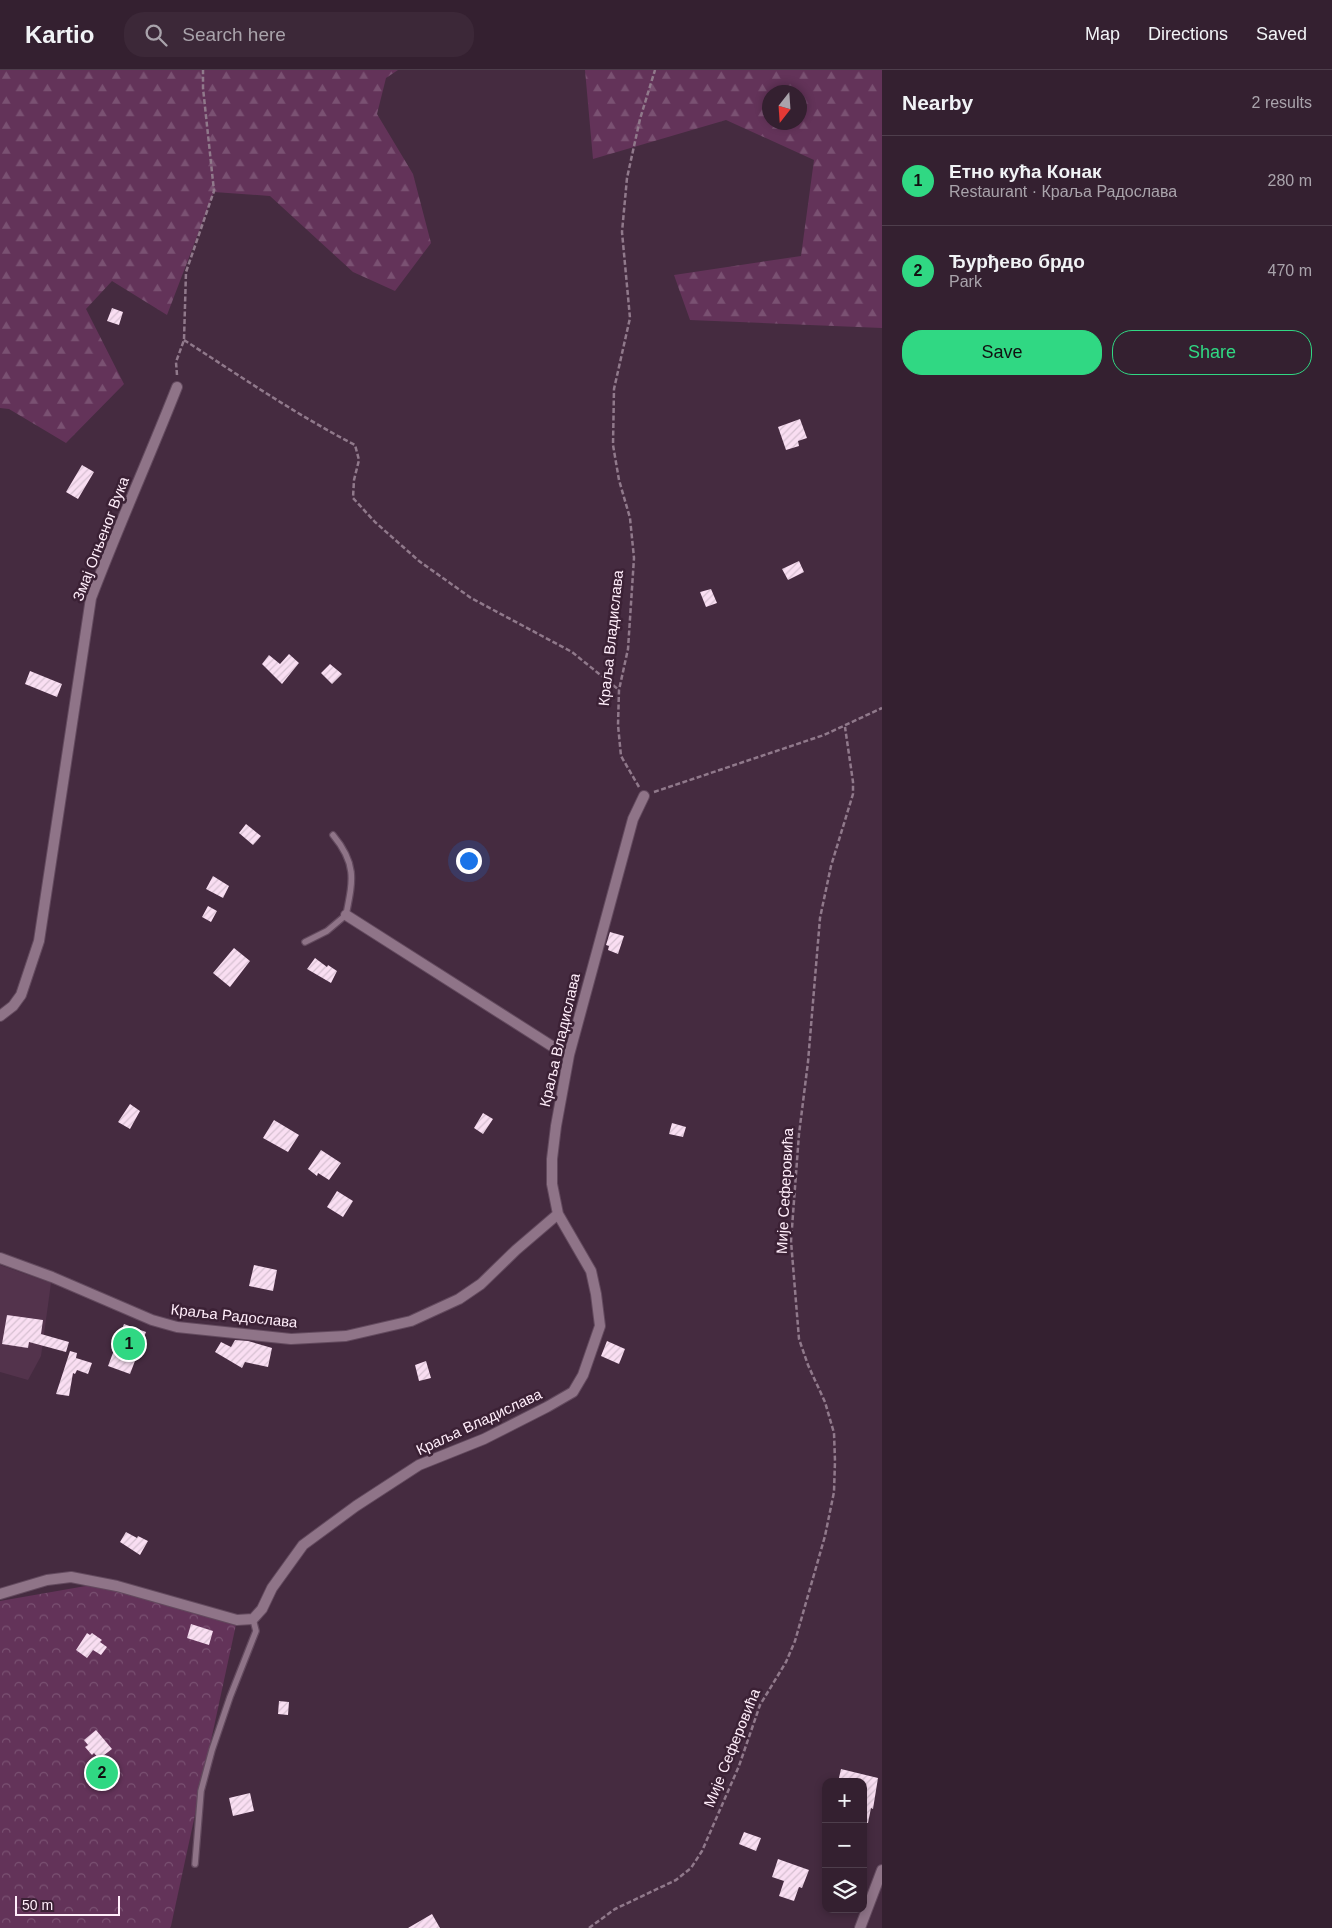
<!DOCTYPE html>
<meta charset="utf-8">
<style>
:root{--surface:#342030;--page:#3c2838;--text:#f1f3f6;--muted:#a9a3ab;--line:#4e3e4c;--accent:#30d883}
body{margin:0;font-family:Helvetica,sans-serif;background:var(--page);color:var(--text)}
.controls{position:absolute;right:15px;bottom:15px;display:grid;overflow:hidden;border-radius:10px;box-shadow:0 2px 8px #0003}
.controls button{width:45px;height:45px;display:grid;place-items:center;padding:0;border:0;border-bottom:1px solid var(--line);background:var(--surface);color:var(--text);font:25px sans-serif}
.compass{position:absolute;left:762px;top:15px;width:45px;height:45px;border-radius:50%;background:var(--surface);box-shadow:0 2px 8px #0003;rotate:197deg}
.scale{position:absolute;left:15px;bottom:12px;width:105px;box-sizing:border-box;padding-left:5px;border:2px solid #ffedfa;border-top:0;font-size:14px;line-height:18px;white-space:nowrap;color:#ffedfa;-webkit-text-stroke:4px #3b2135;paint-order:stroke}
.you{position:absolute;left:468px;top:790px;width:18px;height:18px;margin:-12px;border:4px solid #fff;border-radius:50%;background:#1a73e8;box-shadow:0 0 0 8px #1a73e833}
.badge{display:grid;place-items:center;width:32px;height:32px;border-radius:50%;background:var(--accent);color:#111;font-size:16px;font-weight:700}
.pin{position:absolute;translate:-50% -50%;border:2px solid #fff;box-shadow:0 1px 5px #0006}
.list{margin:0;padding:0;list-style:none}
h2{display:flex;justify-content:space-between;align-items:center;height:65px;margin:0;padding:0 20px;font-size:21px}
h2 small{font-size:16px;font-weight:400;color:var(--muted)}
.list li{display:grid;grid-template-columns:32px 1fr auto;gap:15px;align-items:center;box-sizing:border-box;height:90px;padding:0 20px;border-top:1px solid var(--line)}
.list b{display:block;font-size:19px;white-space:nowrap}
.list p{margin:0;font-size:16px;white-space:nowrap;color:var(--muted)}
.list em{font-size:16px;font-style:normal;color:var(--muted)}
.actions{display:flex;gap:10px;padding:15px 20px}
.actions a{flex:1;padding:11px 0;border:1px solid var(--accent);border-radius:20px;text-align:center;font-size:18px;color:var(--accent)}
.actions .main{background:var(--accent);color:#111}
.icon{flex:none;width:28px;height:28px;fill:none;stroke:currentColor;stroke-width:2;stroke-linecap:round;stroke-linejoin:round}
.map{position:relative;flex:none;width:882px;height:1858px;overflow:hidden}
header{display:flex;align-items:center;gap:30px;box-sizing:border-box;height:70px;padding:0 25px;background:var(--surface);border-bottom:1px solid var(--line)}
header strong{font-size:24px}
nav{display:flex;gap:28px;margin-inline-start:auto;font-size:18px}
.search{width:350px;height:45px;background:var(--page);display:flex;align-items:center;gap:12px;box-sizing:border-box;padding:0 18px;border-radius:20px;color:var(--muted);font-size:19px}
main{display:flex}
aside{flex:1;background:var(--surface)}
.map>svg:first-child{display:block}
.built{fill:#53334c}
.forest{fill:url(#forest-firs);fill-rule:evenodd}
.park{fill:url(#park-crowns)}
.building{fill:url(#building-hatch)}
.lines{fill:none;stroke-linecap:round;stroke-linejoin:round}
.lane-casing{stroke:#634a5e;stroke-width:8}
.street-casing{stroke:#634a5e;stroke-width:12}
.path{stroke:#90798b;stroke-width:2.5;stroke-dasharray:5 2.5;stroke-linecap:butt}
.lane{stroke:#8f7488;stroke-width:5.5}
.street{stroke:#8f7488;stroke-width:10}
.labels{text-anchor:middle;stroke-width:5;stroke-linejoin:round;paint-order:stroke}
.street-label{font-size:15px;fill:#ffedfa;stroke:#3b2135}
</style>
<header>
<strong>Kartio</strong>
<div class="search"><svg class="icon" aria-label="search" viewBox="0 0 24 24"><circle cx="10" cy="10" r="6"/><path d="M15 15l6 6"/></svg>Search here</div>
<nav><a>Map</a><a>Directions</a><a>Saved</a></nav>
</header>
<main>
<div class="map">
<svg width="882" height="1858" viewBox="0 0 882 1858">
<defs>
<pattern id="forest-firs" width="22" height="20" patternUnits="userSpaceOnUse" patternTransform="scale(1.25)"><rect width="22" height="20" fill="#633359"/><path d="M5 1l3.5 6h-7zM16 11l3.5 6h-7z" fill="#7a5172"/></pattern>
<pattern id="park-crowns" width="20" height="18" patternUnits="userSpaceOnUse" patternTransform="scale(1.25)"><rect width="20" height="18" fill="#633359"/><path d="M2 6a3 3 0 1 1 6 0M12 15a3 3 0 1 1 6 0" fill="none" stroke="#7a5172"/></pattern>
<pattern id="building-hatch" width="6" height="6" patternUnits="userSpaceOnUse" patternTransform="scale(1.25)"><rect width="6" height="6" fill="#f9def2"/><path d="M-1 1l2-2M0 6l6-6M5 7l2-2" fill="none" stroke="#d6c0d1"/></pattern>
</defs>
<rect width="100%" height="100%" fill="#452b40"/>
<path class="built" d="M 0,1195 L 51,1213 L 41,1286 L 28,1310 L 0,1302 Z"/>
<path class="forest" d="M 0,0 L 398,0 L 386,8 L 377,44 L 413,104 L 431,173 L 395,221 L 353,202 L 270,126 L 214,122 L 167,245 L 112,211 L 86,239 L 124,314 L 66,373 L 9,339 L 0,338 Z
M 585,0 L 882,0 L 882,258 L 690,250 L 674,205 L 801,186 L 814,90 L 726,50 L 593,89 ZM 769,22 L 799,22 L 799,52 L 769,52 Z"/>
<path class="park" d="M 103,1513 L 237,1550 L 171,1856 L 170,1858 L 0,1858 L 0,1531 Z"/>
<path class="building" d="M 112,238 L 123,242 L 119,255 L 107,251 Z
M 800,349 L 807,368 L 798,371 L 799,376 L 786,380 L 778,357 Z
M 82,395 L 94,402 L 78,429 L 66,422 Z
M 799,491 L 804,502 L 788,510 L 782,499 Z
M 711,519 L 717,533 L 706,537 L 700,522 Z
M 289,584 L 299,593 L 282,614 L 262,594 L 269,585 L 280,594 Z
M 330,594 L 342,604 L 332,614 L 321,603 Z
M 30,601 L 62,614 L 57,627 L 25,614 Z
M 246,754 L 261,766 L 253,775 L 239,763 Z
M 213,806 L 229,816 L 223,828 L 206,819 Z
M 208,836 L 217,841 L 211,852 L 202,847 Z
M 610,862 L 624,866 L 618,884 L 608,880 L 609,876 L 606,875 Z
M 234,878 L 250,891 L 230,917 L 213,903 Z
M 315,888 L 327,897 L 328,895 L 337,901 L 331,913 L 307,899 Z
M 130,1034 L 140,1041 L 130,1059 L 118,1052 Z
M 483,1043 L 493,1049 L 483,1064 L 474,1058 Z
M 274,1050 L 299,1065 L 288,1082 L 263,1068 Z
M 672,1053 L 686,1057 L 683,1067 L 669,1064 Z
M 321,1080 L 341,1093 L 329,1110 L 318,1103 L 317,1106 L 308,1099 Z
M 337,1121 L 353,1131 L 343,1147 L 327,1137 Z
M 254,1195 L 277,1200 L 273,1221 L 249,1216 Z
M 7,1245 L 43,1250 L 41,1264 L 69,1272 L 66,1282 L 29,1272 L 28,1278 L 2,1274 Z
M 124,1254 L 146,1262 L 130,1304 L 108,1296 Z
M 235,1270 L 248,1271 L 272,1278 L 268,1297 L 245,1292 L 242,1298 L 215,1282 L 221,1272 L 231,1277 Z
M 607,1271 L 625,1279 L 619,1294 L 601,1286 Z
M 70,1281 L 77,1283 L 76,1288 L 92,1293 L 88,1304 L 77,1300 L 75,1304 L 73,1303 L 69,1326 L 56,1324 Z
M 426,1291 L 431,1308 L 419,1311 L 415,1295 Z
M 126,1462 L 137,1468 L 138,1466 L 148,1471 L 140,1485 L 120,1472 Z
M 191,1554 L 213,1561 L 209,1575 L 187,1568 Z
M 87,1563 L 90,1565 L 92,1563 L 102,1570 L 100,1572 L 107,1577 L 101,1585 L 93,1580 L 87,1588 L 76,1580 Z
M 279,1631 L 289,1632 L 288,1645 L 278,1644 Z
M 96,1660 L 112,1679 L 99,1689 L 94,1683 L 92,1685 L 85,1677 L 88,1675 L 84,1670 Z
M 841,1699 L 878,1708 L 873,1739 L 871,1738 L 868,1753 L 863,1753 L 863,1712 L 838,1712 Z
M 250,1723 L 254,1741 L 233,1746 L 229,1728 Z
M 744,1762 L 761,1768 L 756,1781 L 739,1774 Z
M 778,1789 L 809,1800 L 802,1818 L 799,1817 L 794,1831 L 779,1826 L 784,1811 L 772,1807 Z
M 432,1844 L 440,1858 L 408,1858 Z"/>
<g class="lines">
<g class="lane-casing">
<path id="lane" d="M 305,872 L 327,861 L 346,845 C 353,810 357,794 333,765
M 195,1794 L 201,1721 L 212,1680 L 230,1627 L 256,1561 L 253,1549"/>
</g>
<g class="street-casing">
<path id="street" d="M 346,845 L 558,980 L 569,985
M 0,946 L 13,936 L 21,925 L 39,871 L 91,528 C 118,457 149,388 177,317
M 0,1188 L 52,1207 L 152,1250 L 177,1257 L 291,1269 L 346,1266 L 411,1251 L 459,1229 L 481,1214 L 516,1180 L 558,1144
M 0,1524 L 47,1510 L 71,1507 L 117,1516 L 237,1550 L 253,1549 L 262,1539 L 272,1518 L 303,1475 L 356,1436 L 419,1395 L 484,1369 L 547,1337 L 573,1322 L 583,1305 L 600,1256 L 596,1224 L 591,1201 L 558,1144 L 552,1114 L 552,1089 L 556,1056 L 569,985 L 633,749 L 644,726
M 860,1858 L 882,1800"/>
</g>
<path class="path" d="M 184,270 C 240,306 295,344 355,375 L 359,390 L 354,410 L 353,428 L 375,452 L 419,491 L 471,528 L 572,582 L 619,620
M 177,305 L 176,292 L 184,270 L 186,202 L 214,121 L 203,18 L 203,0
M 639,717 L 621,686 L 618,655 L 619,620 L 628,579 L 634,488 L 630,448 L 619,410 L 613,375 L 614,319 L 630,248 L 622,162 L 627,108 L 640,49 L 655,0
M 654,722 L 824,665 L 882,638
M 589,1858 L 615,1839 L 676,1810 L 691,1798 L 702,1781 L 739,1696 L 760,1635 L 786,1592 L 795,1571 L 825,1466 L 834,1422 L 835,1391 L 834,1363 L 825,1332 L 808,1295 L 799,1269 L 791,1171 L 799,1064 L 808,992 L 820,848 L 831,796 L 853,724 L 853,712 L 845,657"/>
<use href="#lane" class="lane"/>
<use href="#street" class="street"/>
</g>
<g class="labels">
<g class="street-label">
<text transform="translate(101 469) rotate(-69)" y="5">Змај Огњеног Вука</text>
<text transform="translate(611 568) rotate(-84)" y="5">Краља Владислава</text>
<text transform="translate(560 970) rotate(-77)" y="5">Краља Владислава</text>
<text transform="translate(785 1121) rotate(-87)" y="5">Мије Сеферовића</text>
<text transform="translate(234 1246) rotate(6)" y="5">Краља Радослава</text>
<text transform="translate(479 1352) rotate(-25)" y="5">Краља Владислава</text>
<text transform="translate(732 1678) rotate(-68)" y="5">Мије Сеферовића</text>
</g>
</g>
</svg>
<div class="controls">
<button>+</button>
<button>−</button>
<button><svg class="icon" aria-label="layers" viewBox="0 0 24 24"><path d="M12 4l9 5-9 5-9-5zM3 14l9 5 9-5"/></svg></button>
</div>
<svg class="compass" viewBox="-18 -18 36 36"><path d="M0-13l5 13h-10z" fill="#e53935"/><path d="M0 13l5-13h-10z" fill="#a9a3ab"/></svg>
<div class="scale">50 m</div>
<div class="you"></div>
<div class="pin badge" style="left:129px;top:1274px">1</div>
<div class="pin badge" style="left:102px;top:1703px">2</div>
</div>
<aside>
<h2>Nearby<small>2 results</small></h2>
<ul class="list">
<li><span class="badge">1</span><div><b>Етно кућа Конак</b><p>Restaurant · Краља Радослава</p></div><em>280 m</em></li>
<li><span class="badge">2</span><div><b>Ђурђево брдо</b><p>Park</p></div><em>470 m</em></li>
</ul>
<div class="actions"><a class="main">Save</a><a>Share</a></div>
</aside>
</main>
